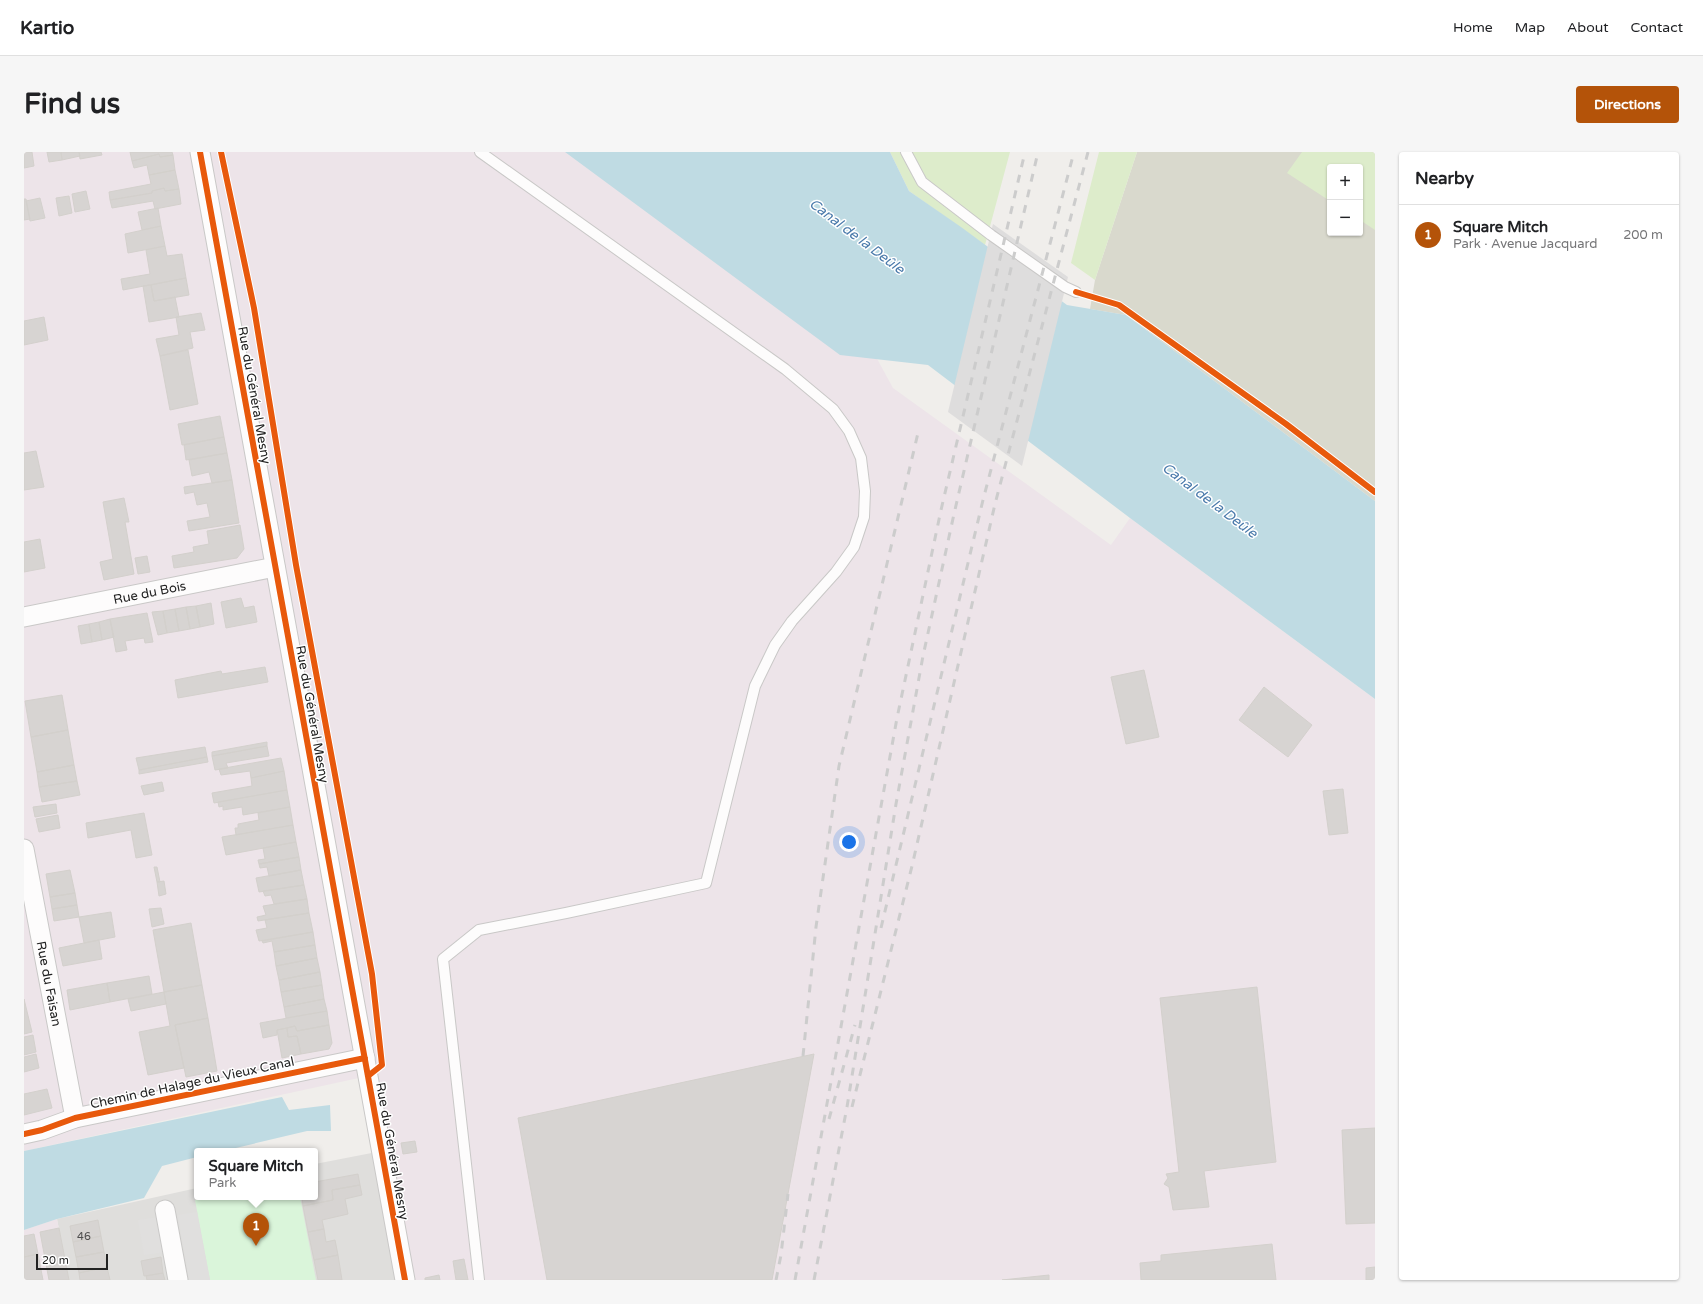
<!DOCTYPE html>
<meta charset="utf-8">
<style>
:root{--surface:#fff;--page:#f6f6f6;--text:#202124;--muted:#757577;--line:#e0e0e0;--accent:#b45309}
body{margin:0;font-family:"Varela Round",sans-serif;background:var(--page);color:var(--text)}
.controls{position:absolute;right:12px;top:12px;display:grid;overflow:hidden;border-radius:4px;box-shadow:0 1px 3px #0004}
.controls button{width:36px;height:36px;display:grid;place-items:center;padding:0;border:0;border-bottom:1px solid var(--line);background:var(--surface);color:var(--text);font:20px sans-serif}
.scale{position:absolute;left:12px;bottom:10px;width:72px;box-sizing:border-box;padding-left:4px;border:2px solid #222;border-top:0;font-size:11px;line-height:14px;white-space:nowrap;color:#222;-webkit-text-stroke:3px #fff;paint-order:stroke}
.you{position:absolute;left:825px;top:690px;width:14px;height:14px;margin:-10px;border:3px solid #fff;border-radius:50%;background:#1a73e8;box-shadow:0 0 0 6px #1a73e833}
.badge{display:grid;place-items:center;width:26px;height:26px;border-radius:50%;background:var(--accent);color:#fff;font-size:13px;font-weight:700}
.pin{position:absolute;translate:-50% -33px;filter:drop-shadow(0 1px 2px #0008)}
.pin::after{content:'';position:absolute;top:21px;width:14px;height:12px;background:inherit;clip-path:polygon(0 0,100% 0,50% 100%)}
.popup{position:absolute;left:170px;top:996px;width:124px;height:52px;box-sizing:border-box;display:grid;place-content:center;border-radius:4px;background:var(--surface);filter:drop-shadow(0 1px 3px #0005);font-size:13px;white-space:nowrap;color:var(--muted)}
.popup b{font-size:15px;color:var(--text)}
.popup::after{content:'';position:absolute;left:50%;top:100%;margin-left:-8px;border:8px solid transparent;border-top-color:var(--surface)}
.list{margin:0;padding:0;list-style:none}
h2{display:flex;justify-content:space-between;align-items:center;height:52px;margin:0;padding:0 16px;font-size:17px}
h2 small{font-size:13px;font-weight:400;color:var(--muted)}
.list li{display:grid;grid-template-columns:26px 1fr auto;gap:12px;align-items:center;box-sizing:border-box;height:60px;padding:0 16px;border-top:1px solid var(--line)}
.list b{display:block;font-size:15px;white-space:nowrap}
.list p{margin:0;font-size:13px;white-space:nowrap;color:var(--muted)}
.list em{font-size:13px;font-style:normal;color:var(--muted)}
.map{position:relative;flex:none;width:1351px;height:1128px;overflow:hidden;border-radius:4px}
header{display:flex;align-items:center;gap:24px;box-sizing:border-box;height:56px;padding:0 20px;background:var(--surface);border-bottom:1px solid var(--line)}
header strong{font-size:19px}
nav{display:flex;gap:22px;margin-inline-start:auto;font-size:14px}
.intro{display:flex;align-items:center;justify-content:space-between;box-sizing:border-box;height:96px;padding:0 24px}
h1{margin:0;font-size:28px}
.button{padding:10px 18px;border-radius:4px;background:var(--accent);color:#fff;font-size:14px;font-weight:700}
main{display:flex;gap:24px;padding:0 24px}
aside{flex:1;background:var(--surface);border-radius:4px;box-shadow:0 1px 3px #0004}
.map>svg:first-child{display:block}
.residential{fill:#dfdedc}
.industrial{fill:#ede4e9}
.construction{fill:#d9d9cd;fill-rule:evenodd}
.grass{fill:#ddeccb}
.park{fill:#daf5da}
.parking{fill:#e0dfde}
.water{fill:#bfdbe3}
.pier{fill:#dedddd}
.building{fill:#d7d4d2;stroke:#d3d0cc}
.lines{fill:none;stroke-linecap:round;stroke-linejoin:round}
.lane-casing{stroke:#c9c8c7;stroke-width:12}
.street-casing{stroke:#c9c8c7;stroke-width:21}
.lane{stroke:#fdfcfc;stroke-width:10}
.street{stroke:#fdfcfc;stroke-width:19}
.rail{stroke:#ccc;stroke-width:3;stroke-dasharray:8 8;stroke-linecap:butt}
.cycleway-casing{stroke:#fff;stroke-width:8}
.cycleway{stroke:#e8590c;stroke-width:6}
.labels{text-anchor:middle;stroke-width:3;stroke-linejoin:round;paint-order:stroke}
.number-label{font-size:11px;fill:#4f4e4e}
.street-label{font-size:13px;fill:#222;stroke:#fff}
.water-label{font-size:14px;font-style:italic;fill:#4a7aab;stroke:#fff}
</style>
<header>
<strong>Kartio</strong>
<nav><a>Home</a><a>Map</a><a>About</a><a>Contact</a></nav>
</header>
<div class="intro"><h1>Find us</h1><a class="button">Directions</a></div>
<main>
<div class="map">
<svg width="1351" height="1128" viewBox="0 0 1351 1128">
<rect width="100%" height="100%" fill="#f0eeeb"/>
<path class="residential" d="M 358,999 L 381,1128 L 45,1128 L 33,1067 L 173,1036 L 173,1045 L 291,1045 L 291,1012 Z"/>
<path class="industrial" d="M 0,0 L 747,0 L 743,5 L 869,236 L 1087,393 L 1106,366 L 1351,547 L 1351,1128 L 381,1128 L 344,924 L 0,999 Z
M 33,1067 L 45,1128 L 0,1128 L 0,1078 Z"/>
<path class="construction" d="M 1113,0 L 1351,0 L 1351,349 L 1102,163 L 1066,157 L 1071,128 ZM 1306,15 L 1336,15 L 1336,81 L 1306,81 Z"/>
<path class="grass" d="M 866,0 L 986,0 L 961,93 L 885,39 Z
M 1075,0 L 1113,0 L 1071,128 L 1047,111 Z
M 1278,0 L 1351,0 L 1351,78 L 1336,68 L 1336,15 L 1306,15 L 1306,49 L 1263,21 Z"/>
<path class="park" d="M 187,1045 L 276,1045 L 292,1128 L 186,1128 L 171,1048 Z"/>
<path class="parking" d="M 173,1060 L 186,1128 L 165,1128 L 154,1063 Z
M 135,1065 L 141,1100 L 120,1103 L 114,1068 Z"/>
<path class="water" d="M 541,0 L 866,0 L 885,39 L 937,75 L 1043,153 L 1102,163 L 1351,349 L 1351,547 L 1106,366 L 904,213 L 816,203 Z
M 258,945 L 265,958 L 306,953 L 307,979 L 283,979 L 199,999 L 173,999 L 173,1005 L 138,1014 L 120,1046 L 33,1067 L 0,1078 L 0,999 Z"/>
<path class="pier" d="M 969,72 L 1044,125 L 998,314 L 924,260 Z"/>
<path class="building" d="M 0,0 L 8,0 L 10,14 L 0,16 Z
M 23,0 L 37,0 L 38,8 L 25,10 Z
M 37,0 L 55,0 L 56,4 L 38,8 Z
M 55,0 L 77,0 L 78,3 L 56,7 Z
M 106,0 L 148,0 L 149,3 L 136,5 L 135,2 L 108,9 Z
M 135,2 L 136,5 L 149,3 L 151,18 L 125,23 L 123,13 L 110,16 L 108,9 Z
M 151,18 L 155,37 L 141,39 L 140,36 L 128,39 L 128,41 L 86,48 L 85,40 L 127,32 L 125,23 Z
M 140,36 L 141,39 L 155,37 L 157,52 L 131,57 L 129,49 L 88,56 L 86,48 L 128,41 L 128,39 Z
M 62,39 L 66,57 L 51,60 L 48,42 Z
M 45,44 L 48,61 L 35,64 L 32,46 Z
M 16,46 L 21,66 L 6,69 L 2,49 Z
M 0,47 L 2,47 L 6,67 L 0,68 Z
M 134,56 L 137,74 L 118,78 L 114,60 Z
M 137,74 L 141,94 L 104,101 L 101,82 Z
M 141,94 L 143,104 L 158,102 L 162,126 L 99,138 L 97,127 L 126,122 L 122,98 Z
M 162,126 L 165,143 L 130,149 L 127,133 Z
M 127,133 L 130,149 L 151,145 L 155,165 L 125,170 L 119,134 Z
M 177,161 L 181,178 L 166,180 L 169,196 L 136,204 L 132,187 L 155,183 L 152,165 Z
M 20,165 L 24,188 L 0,193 L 0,169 Z
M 164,198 L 174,252 L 146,258 L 136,204 Z
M 196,264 L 200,285 L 158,293 L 154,272 Z
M 200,285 L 203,301 L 162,308 L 160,293 Z
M 12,299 L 20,335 L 0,338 L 0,301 Z
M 203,301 L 208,328 L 188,331 L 185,320 L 168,324 L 165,308 Z
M 208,328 L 215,371 L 165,379 L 163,369 L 186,365 L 183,351 L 173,353 L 170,340 L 161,342 L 160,335 Z
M 100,346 L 105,370 L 101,370 L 110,422 L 80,428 L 76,410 L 89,407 L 79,350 Z
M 216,373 L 220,397 L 213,406 L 150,416 L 148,404 L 170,400 L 169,395 L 185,392 L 183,379 Z
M 16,387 L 21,416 L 0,420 L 0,390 Z
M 123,404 L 126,420 L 114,422 L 111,406 Z
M 217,446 L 220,456 L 230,454 L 233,470 L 202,476 L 197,450 Z
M 187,451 L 190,472 L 176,475 L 172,454 Z
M 172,454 L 176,475 L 166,477 L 162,455 Z
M 162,455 L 166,477 L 155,479 L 151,457 Z
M 151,457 L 155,479 L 143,481 L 139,459 Z
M 139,459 L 143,481 L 134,483 L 128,460 Z
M 123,461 L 129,490 L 121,491 L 120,486 L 101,489 L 103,498 L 92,500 L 86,467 Z
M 86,467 L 90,485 L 78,488 L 75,470 Z
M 75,470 L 78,488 L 68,490 L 65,472 Z
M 65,472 L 68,490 L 57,492 L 54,474 Z
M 241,515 L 244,530 L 154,546 L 151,528 L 197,519 L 198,522 Z
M 1120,518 L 1135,585 L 1102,592 L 1087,525 Z
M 1240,535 L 1288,573 L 1264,605 L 1215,568 Z
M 38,543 L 44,578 L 7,585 L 1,549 Z
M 44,578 L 50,613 L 13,620 L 7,585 Z
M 243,590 L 243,594 L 188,604 L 188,600 Z
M 243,594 L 245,604 L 202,611 L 204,616 L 191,618 L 188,604 Z
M 181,595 L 183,605 L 115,618 L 112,606 Z
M 183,605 L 184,610 L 115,622 L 115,618 Z
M 257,606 L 260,619 L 227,626 L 226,619 L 197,623 L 195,617 Z
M 50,613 L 53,629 L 15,635 L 13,620 Z
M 260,619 L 263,638 L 190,651 L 188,641 L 228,634 L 227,626 Z
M 53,629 L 56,643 L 18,650 L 15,635 Z
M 138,630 L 140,639 L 120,643 L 117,634 Z
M 1319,637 L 1324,681 L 1305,683 L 1299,639 Z
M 263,638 L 266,655 L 219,663 L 218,655 L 199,658 L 199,654 L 195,655 L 194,650 Z
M 32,652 L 33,661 L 11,665 L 9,655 Z
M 266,655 L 269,673 L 212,683 L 211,676 L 214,676 L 214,672 L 235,668 L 234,661 Z
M 120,661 L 128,703 L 112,706 L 107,678 L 64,686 L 62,671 Z
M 34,663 L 36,676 L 15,680 L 12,667 Z
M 269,673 L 272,690 L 202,703 L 198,685 Z
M 272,690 L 275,705 L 235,712 L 234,708 L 241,707 L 239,696 Z
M 275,705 L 277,718 L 245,724 L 243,715 L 236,716 L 235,712 Z
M 130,715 L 133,715 L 136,730 L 133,730 Z
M 46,718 L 51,741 L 26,745 L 22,722 Z
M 277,718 L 280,733 L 235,740 L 232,726 Z
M 140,729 L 142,742 L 135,744 L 133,730 Z
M 280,733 L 283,747 L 250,752 L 247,743 L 241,744 L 239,739 Z
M 51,741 L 53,753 L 28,757 L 26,745 Z
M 283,747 L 285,761 L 234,769 L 233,765 L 242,763 L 239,754 Z
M 53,753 L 55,765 L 30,769 L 28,757 Z
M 137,756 L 140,772 L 128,775 L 125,757 Z
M 87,760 L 91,785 L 60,791 L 55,765 Z
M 285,761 L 289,780 L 235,789 L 232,778 L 243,776 L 241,768 Z
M 167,771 L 178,833 L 140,840 L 129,778 Z
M 289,780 L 291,793 L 250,800 L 248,789 L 239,791 L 238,789 Z
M 75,788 L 78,807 L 39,814 L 35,796 Z
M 291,793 L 293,806 L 252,814 L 250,800 Z
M 293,806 L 296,820 L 255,828 L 252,814 Z
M 296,820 L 298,833 L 257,840 L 255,828 Z
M 125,824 L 128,842 L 86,850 L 83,831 Z
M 83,831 L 86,850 L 46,858 L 43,838 Z
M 178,833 L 184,866 L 151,873 L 160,916 L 124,923 L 115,880 L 146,874 L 140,840 Z
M 298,833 L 300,847 L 260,855 L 257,840 Z
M 1233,835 L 1252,1010 L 1180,1019 L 1185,1055 L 1149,1058 L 1145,1035 L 1140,1032 L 1144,1026 L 1142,1022 L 1155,1020 L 1136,846 Z
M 140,840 L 142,852 L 107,859 L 104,847 Z
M 0,847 L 8,880 L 0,882 Z
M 300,847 L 303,859 L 262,866 L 260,855 Z
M 303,859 L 305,873 L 273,879 L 271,874 L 263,876 L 253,878 L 253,883 L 239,886 L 236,871 Z
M 184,866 L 193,919 L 162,925 L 151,873 Z
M 305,873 L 308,891 L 305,897 L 277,902 L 273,884 L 264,885 L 263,876 L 271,874 L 273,879 Z
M 263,876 L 264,885 L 273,884 L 277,902 L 258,906 L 253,878 Z
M 9,883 L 12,900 L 0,903 L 0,885 Z
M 12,902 L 15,916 L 0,920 L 0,905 Z
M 790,902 L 748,1128 L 523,1128 L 494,966 Z
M 23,937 L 28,956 L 0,963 L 0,942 Z
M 1351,976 L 1351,1071 L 1322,1072 L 1318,978 Z
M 391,989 L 393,1000 L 379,1002 L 377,991 Z
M 334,1022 L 336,1033 L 308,1038 L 309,1048 L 279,1054 L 278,1045 L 291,1045 L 291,1030 Z
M 336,1033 L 338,1043 L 321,1047 L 324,1062 L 298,1068 L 300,1077 L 284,1080 L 279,1054 L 309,1048 L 308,1038 Z
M 74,1068 L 77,1084 L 49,1090 L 46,1074 Z
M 35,1076 L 45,1128 L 25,1128 L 16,1080 Z
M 300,1077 L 302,1090 L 311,1088 L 314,1103 L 290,1108 L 284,1080 Z
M 10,1082 L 14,1102 L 0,1105 L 0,1084 Z
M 77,1084 L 80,1100 L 52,1105 L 49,1090 Z
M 1248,1092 L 1252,1128 L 1117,1128 L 1116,1111 L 1137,1109 L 1137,1103 Z
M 80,1100 L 83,1115 L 55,1121 L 52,1105 Z
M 14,1102 L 19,1128 L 0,1128 L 0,1105 Z
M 314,1103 L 318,1128 L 294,1128 L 290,1108 Z
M 137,1105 L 139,1121 L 120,1124 L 117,1109 Z
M 440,1107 L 444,1128 L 432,1128 L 429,1109 Z
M 83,1115 L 86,1128 L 56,1128 L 55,1121 Z
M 1351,1115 L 1351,1128 L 1342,1128 L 1342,1116 Z
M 139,1121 L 141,1128 L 123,1128 L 122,1124 Z
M 415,1123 L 416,1128 L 401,1128 L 401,1126 Z
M 1025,1123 L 1025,1128 L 978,1128 Z"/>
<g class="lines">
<g class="lane-casing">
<path id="lane" d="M 882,0 L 898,30 L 967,83 L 1041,135 L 1052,140
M 455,1128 L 419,807 L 455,778 L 542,761 L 682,731 L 731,534 L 751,493 L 768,469 L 812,420 L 830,395 L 840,365 L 841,339 L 837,306 L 825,279 L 809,257 L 761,217 L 456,0"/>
</g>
<g class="street-casing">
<g id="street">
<path d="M 176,0 L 381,1128"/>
<path id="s1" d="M 0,465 L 251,415"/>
<path id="s2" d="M 0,697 L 51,966"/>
<path d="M 0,982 L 18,978 L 51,966 L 341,906"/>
<path d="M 141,1058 L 154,1128"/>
</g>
</g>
<use href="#lane" class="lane"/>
<use href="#street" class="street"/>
<path class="rail" d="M 857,776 L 959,348 L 1050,0
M 779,904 L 792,775 L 815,614 L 894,281
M 828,955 L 888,714 L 971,352 L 1064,0
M 805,967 L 831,873
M 752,1128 L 757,1103 L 764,1042
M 771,1128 L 873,566 L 917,358 L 1001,0
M 790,1128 L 823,955 L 872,652 L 899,504 L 930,362 L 1014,0"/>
<g class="cycleway-casing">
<path id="cycleway" d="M 176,0 L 381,1128
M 197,0 L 230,156 L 272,413 L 348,822 L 358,913 L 344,924
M 1052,140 L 1095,153 L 1262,272 L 1351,340
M 0,982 L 18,978 L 51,966 L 341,906"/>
</g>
<use href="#cycleway" class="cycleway"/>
</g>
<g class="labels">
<g class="number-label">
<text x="60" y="1088">46</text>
</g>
<g class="street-label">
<text transform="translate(231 243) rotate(80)" y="5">Rue du Général Mesny</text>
<text dy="5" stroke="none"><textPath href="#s1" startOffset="128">Rue du Bois</textPath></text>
<text transform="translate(289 562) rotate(80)" y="5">Rue du Général Mesny</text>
<text dy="5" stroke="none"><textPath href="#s2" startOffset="137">Rue du Faisan</textPath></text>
<text transform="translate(168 930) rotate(-12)" y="5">Chemin de Halage du Vieux Canal</text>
<text transform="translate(369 999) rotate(80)" y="5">Rue du Général Mesny</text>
</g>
<g class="water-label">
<text transform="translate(833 84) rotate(37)" y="5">Canal de la Deûle</text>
<text transform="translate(1186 348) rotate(37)" y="5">Canal de la Deûle</text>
</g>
</g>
</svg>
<div class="controls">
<button>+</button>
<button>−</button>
</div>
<div class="scale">20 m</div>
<div class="you"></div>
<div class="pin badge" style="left:232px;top:1094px">1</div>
<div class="popup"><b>Square Mitch</b>Park</div>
</div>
<aside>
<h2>Nearby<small></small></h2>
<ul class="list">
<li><span class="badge">1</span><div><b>Square Mitch</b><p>Park · Avenue Jacquard</p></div><em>200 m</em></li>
</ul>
</aside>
</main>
